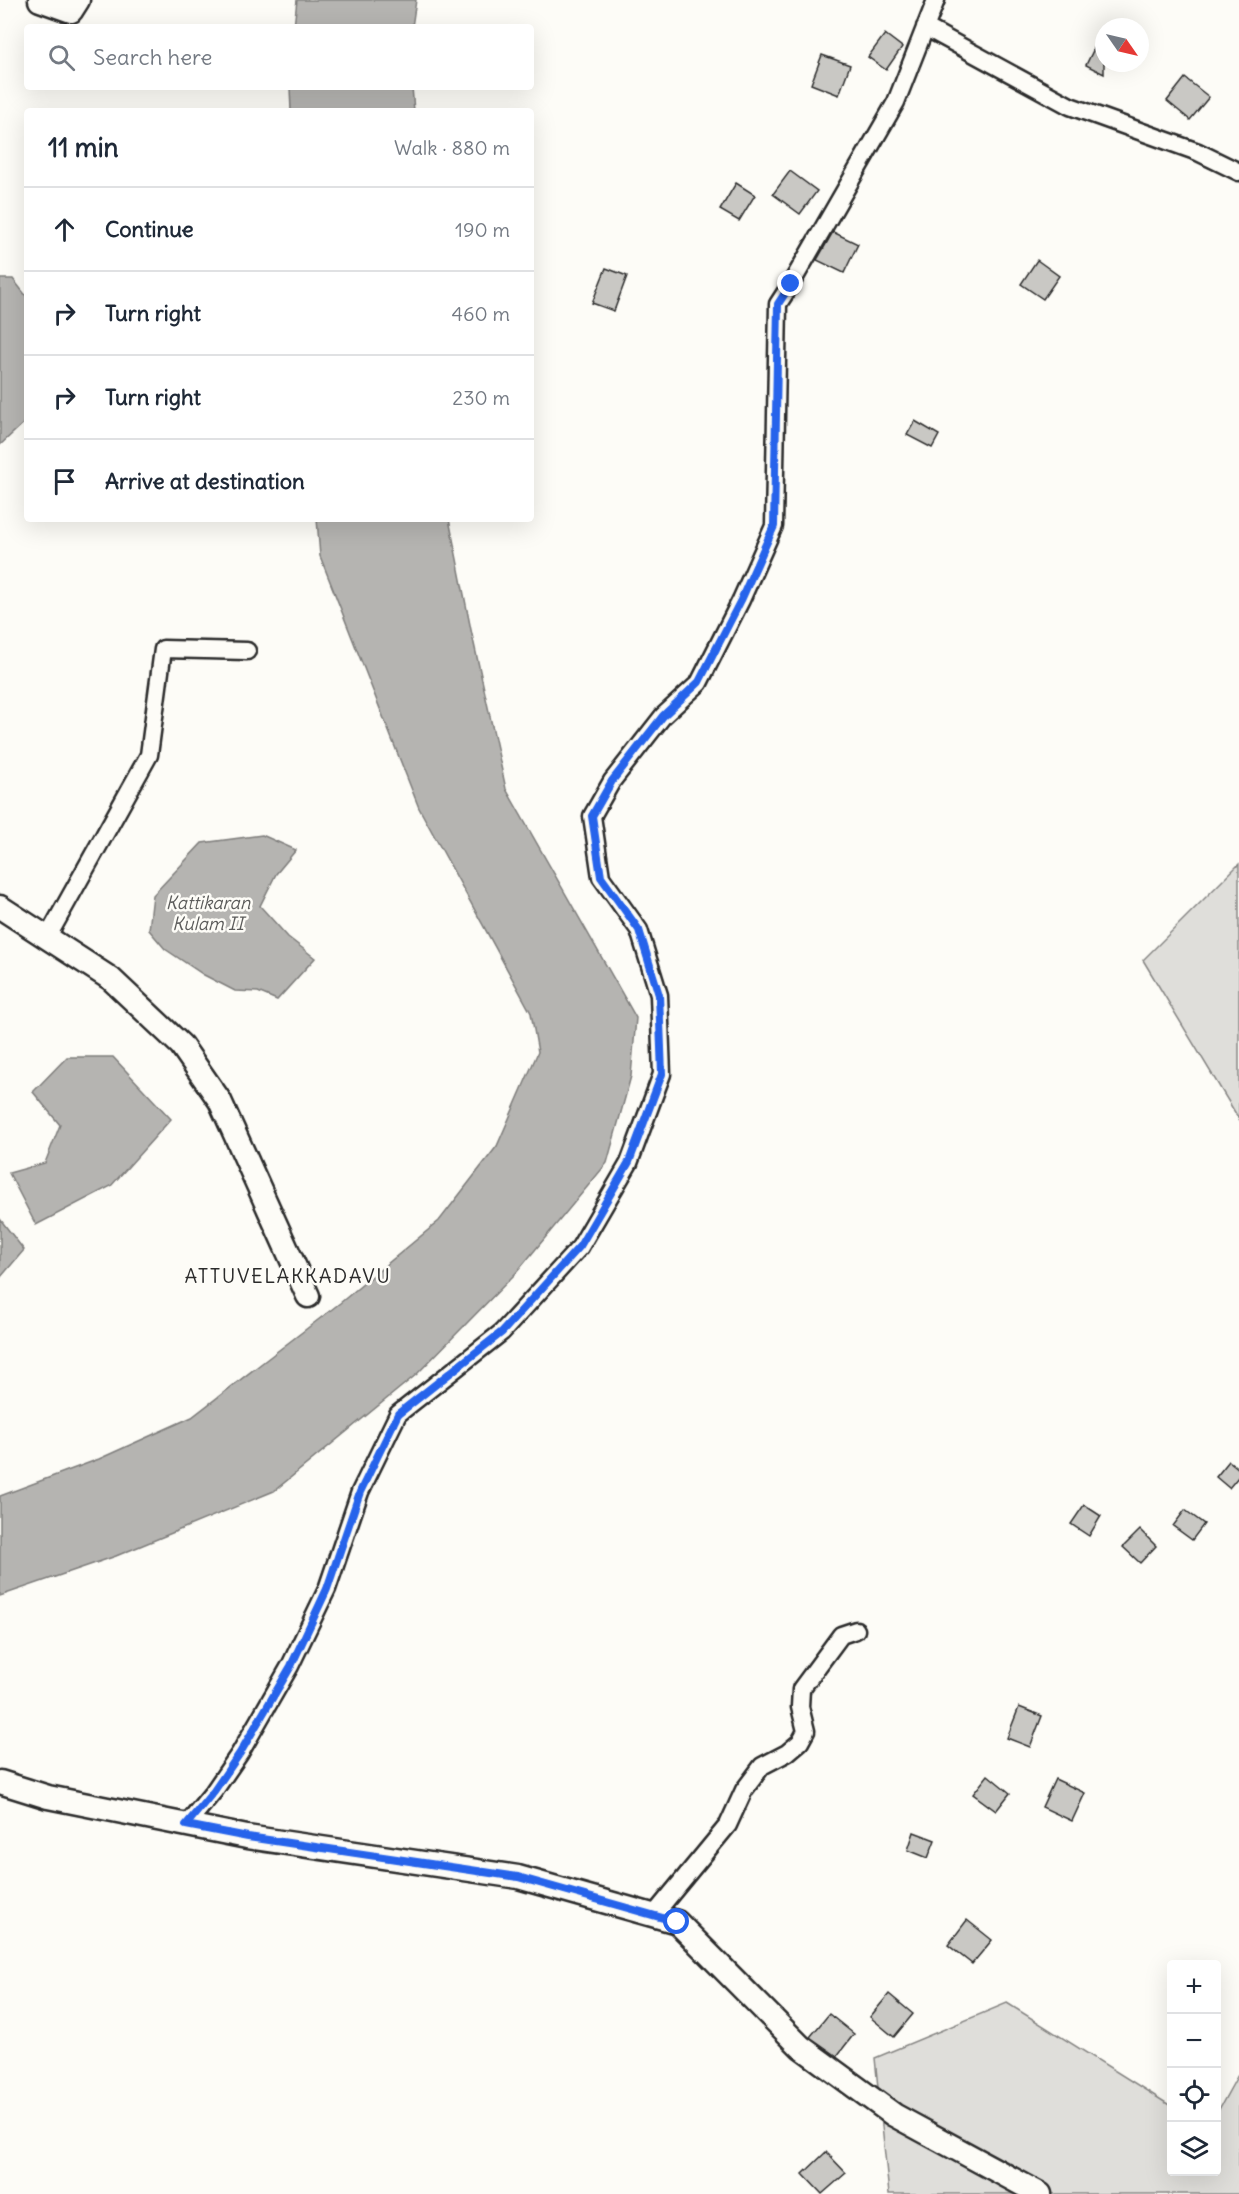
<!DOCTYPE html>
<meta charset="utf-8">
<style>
:root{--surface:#fff;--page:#f6f6f7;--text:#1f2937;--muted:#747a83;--line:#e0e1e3}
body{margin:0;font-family:Delius,sans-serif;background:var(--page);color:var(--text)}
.controls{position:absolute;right:18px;bottom:18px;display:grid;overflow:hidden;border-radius:6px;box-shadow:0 6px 24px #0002}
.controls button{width:54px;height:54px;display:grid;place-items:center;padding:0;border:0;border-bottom:2px solid var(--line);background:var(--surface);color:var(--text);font:30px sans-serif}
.compass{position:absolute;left:1095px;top:18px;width:54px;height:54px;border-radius:50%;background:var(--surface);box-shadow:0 6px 24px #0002;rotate:124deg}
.stop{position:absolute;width:18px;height:18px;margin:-14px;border:4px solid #2563eb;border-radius:50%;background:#fff}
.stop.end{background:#2563eb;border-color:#fff;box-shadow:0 2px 6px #0008}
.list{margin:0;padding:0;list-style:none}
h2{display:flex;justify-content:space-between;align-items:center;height:78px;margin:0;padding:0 24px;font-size:26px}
h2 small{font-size:20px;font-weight:400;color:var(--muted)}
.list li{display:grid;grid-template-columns:39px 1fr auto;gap:18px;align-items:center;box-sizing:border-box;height:84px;padding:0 24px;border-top:2px solid var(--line)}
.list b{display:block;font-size:22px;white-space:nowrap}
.list em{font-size:20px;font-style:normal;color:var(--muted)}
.icon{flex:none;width:33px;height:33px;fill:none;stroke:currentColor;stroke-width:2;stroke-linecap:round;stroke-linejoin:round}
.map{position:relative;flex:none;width:1239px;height:2194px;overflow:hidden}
.search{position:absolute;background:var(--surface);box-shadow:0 6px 24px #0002;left:24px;top:24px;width:510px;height:66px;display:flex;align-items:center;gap:15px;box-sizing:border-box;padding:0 21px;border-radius:6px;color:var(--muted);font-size:22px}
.panel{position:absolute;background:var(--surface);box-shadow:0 6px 24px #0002;left:24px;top:108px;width:510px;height:414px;border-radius:6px}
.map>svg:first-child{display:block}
.green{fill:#dfdeda;stroke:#858482;stroke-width:1.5}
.water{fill:#b5b4b1;stroke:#7e7d7b;stroke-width:1.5}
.building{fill:#c9c8c4;stroke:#2b2b2b;stroke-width:1.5}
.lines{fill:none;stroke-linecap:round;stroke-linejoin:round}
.minor-casing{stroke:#2b2b2b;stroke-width:21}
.secondary-casing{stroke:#2b2b2b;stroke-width:27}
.minor{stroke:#fdfcf7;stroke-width:16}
.secondary{stroke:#fdfcf7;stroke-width:22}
.route{stroke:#2563eb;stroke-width:8}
.labels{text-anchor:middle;stroke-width:5;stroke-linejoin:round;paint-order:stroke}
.water-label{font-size:18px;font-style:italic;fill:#5b5b5a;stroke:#fdfcf7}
.quarter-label{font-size:20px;letter-spacing:1.5px;fill:#2b2b2b;stroke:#fdfcf7}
</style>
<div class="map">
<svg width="1239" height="2194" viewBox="0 0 1239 2194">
<rect width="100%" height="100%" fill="#fdfcf7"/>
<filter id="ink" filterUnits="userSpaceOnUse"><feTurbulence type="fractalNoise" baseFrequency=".0167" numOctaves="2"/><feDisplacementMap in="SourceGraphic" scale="12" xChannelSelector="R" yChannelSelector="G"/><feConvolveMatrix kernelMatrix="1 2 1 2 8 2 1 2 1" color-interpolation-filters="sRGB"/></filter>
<g filter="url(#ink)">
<path class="green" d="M 1239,864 L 1239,1119 L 1143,960 Z
M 1007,2003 L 1171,2106 L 1172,2172 L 1216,2172 L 1217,2113 L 1239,2073 L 1239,2194 L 889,2194 L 875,2058 Z"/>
<path class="water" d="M 297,0 L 416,0 L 412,27 L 294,27 Z
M 290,87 L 412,87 L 414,111 L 291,111 Z
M 0,279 L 13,279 L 27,297 L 27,420 L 0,445 Z
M 317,519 L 449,519 L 471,630 L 506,789 L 636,1018 L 631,1076 L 607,1163 L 516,1273 L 417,1374 L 274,1491 L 116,1556 L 0,1596 L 0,1496 L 99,1459 L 192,1417 L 340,1303 L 439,1221 L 497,1146 L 538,1052 L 531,1013 L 419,808 L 320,556 Z
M 262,835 L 296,850 L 276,874 L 260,906 L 288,937 L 315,958 L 277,1000 L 258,992 L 235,991 L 204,975 L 165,949 L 149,930 L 153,895 L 202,843 Z
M 67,1057 L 113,1057 L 171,1119 L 111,1186 L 36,1225 L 9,1173 L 45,1163 L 60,1125 L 33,1092 Z
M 0,1219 L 24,1250 L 0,1278 Z"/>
<path class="building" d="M 1104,28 L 1104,74 L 1086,65 Z
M 885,34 L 902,47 L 886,70 L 868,57 Z
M 822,55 L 850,65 L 839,95 L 811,84 Z
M 1185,78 L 1209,97 L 1190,120 L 1167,101 Z
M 790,171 L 817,191 L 800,214 L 773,194 Z
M 736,183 L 755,195 L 739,221 L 720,210 Z
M 833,232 L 858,244 L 844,273 L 817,260 Z
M 1037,260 L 1059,276 L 1043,299 L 1021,284 Z
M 606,268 L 627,276 L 614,311 L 592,303 Z
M 915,421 L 939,435 L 932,448 L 907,435 Z
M 1229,1461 L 1239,1469 L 1239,1476 L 1229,1488 L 1216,1477 Z
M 1084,1505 L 1101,1516 L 1089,1536 L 1071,1524 Z
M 1185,1510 L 1204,1524 L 1192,1540 L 1173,1526 Z
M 1140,1530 L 1156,1546 L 1140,1563 L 1123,1547 Z
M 1019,1707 L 1042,1716 L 1030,1747 L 1007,1738 Z
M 988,1775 L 1010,1793 L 996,1811 L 973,1794 Z
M 1055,1779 L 1085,1793 L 1072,1821 L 1042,1807 Z
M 914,1832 L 935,1840 L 928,1858 L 908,1850 Z
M 967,1920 L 992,1940 L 972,1964 L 948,1945 Z
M 889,1994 L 913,2014 L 894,2037 L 870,2017 Z
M 829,2014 L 854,2034 L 837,2056 L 810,2037 Z
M 826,2152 L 846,2173 L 822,2194 L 803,2174 Z"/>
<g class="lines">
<g class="minor-casing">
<path id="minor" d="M 925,27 L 1070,106 L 1198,152 L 1239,172
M 47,938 L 149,755 L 163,649 L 247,651
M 186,1825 L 214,1791 L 240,1753 L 290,1666 L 327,1589 L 360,1492 L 398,1414 L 502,1332 L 580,1247 L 629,1163 L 662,1074 L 659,995 L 639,930 L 601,877 L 592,816 L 612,781 L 663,716 L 699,683 L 741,600 L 774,526 L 778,304 L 791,284 L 896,102 L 936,0
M 653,1916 L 728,1825 L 744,1790 L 762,1766 L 787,1753 L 800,1742 L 806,1731 L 800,1707 L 801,1689 L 841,1635 L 856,1630"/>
</g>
<g class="secondary-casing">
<path id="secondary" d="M 40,0 L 71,11 L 78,0
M 0,907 L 111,979 L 181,1045 L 220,1101 L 308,1296
M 0,1782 L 48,1797 L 247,1837 L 518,1877 L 677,1922 L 801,2047 L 894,2115 L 1040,2194"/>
</g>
<use href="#minor" class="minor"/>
<use href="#secondary" class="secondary"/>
</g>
</g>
<g class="lines" filter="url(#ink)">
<path class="route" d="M 677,1922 L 518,1877 L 248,1837 L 186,1825 L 214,1791 L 240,1753 L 291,1666 L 327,1589 L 360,1492 L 398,1414 L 502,1332 L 580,1246 L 629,1162 L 662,1074 L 659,995 L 639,930 L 601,877 L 592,816 L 612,781 L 663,716 L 699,682 L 741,600 L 774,526 L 778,304 L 791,284"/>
</g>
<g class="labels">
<g class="water-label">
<text x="208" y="909">Kattikaran<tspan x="208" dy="21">Kulam II</tspan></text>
</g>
<g class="quarter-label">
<text x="288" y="1283">ATTUVELAKKADAVU</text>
</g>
</g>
</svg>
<div class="controls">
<button>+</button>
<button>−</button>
<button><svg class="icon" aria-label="locate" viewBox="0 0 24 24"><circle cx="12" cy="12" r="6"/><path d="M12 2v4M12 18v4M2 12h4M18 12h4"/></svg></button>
<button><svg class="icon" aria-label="layers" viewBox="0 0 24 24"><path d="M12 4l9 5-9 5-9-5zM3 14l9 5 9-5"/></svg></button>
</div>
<svg class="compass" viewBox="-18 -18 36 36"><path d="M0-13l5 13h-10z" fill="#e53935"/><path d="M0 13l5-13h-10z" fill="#747a83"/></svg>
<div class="stop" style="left:677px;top:1922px"></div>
<div class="stop end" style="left:791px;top:284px"></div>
<div class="search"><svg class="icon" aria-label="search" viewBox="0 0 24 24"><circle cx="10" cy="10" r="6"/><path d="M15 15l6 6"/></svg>Search here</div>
<section class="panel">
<h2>11 min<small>Walk · 880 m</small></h2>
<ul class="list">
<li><svg class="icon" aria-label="ahead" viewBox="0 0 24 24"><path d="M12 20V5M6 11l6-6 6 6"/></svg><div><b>Continue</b></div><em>190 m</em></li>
<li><svg class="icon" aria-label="right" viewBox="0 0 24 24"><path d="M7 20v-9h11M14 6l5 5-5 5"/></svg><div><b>Turn right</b></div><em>460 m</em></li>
<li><svg class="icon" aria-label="right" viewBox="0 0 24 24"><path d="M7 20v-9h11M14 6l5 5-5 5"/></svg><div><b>Turn right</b></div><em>230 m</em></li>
<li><svg class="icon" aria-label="arrive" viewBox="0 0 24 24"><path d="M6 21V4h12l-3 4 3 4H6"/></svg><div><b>Arrive at destination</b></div></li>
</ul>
</section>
</div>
